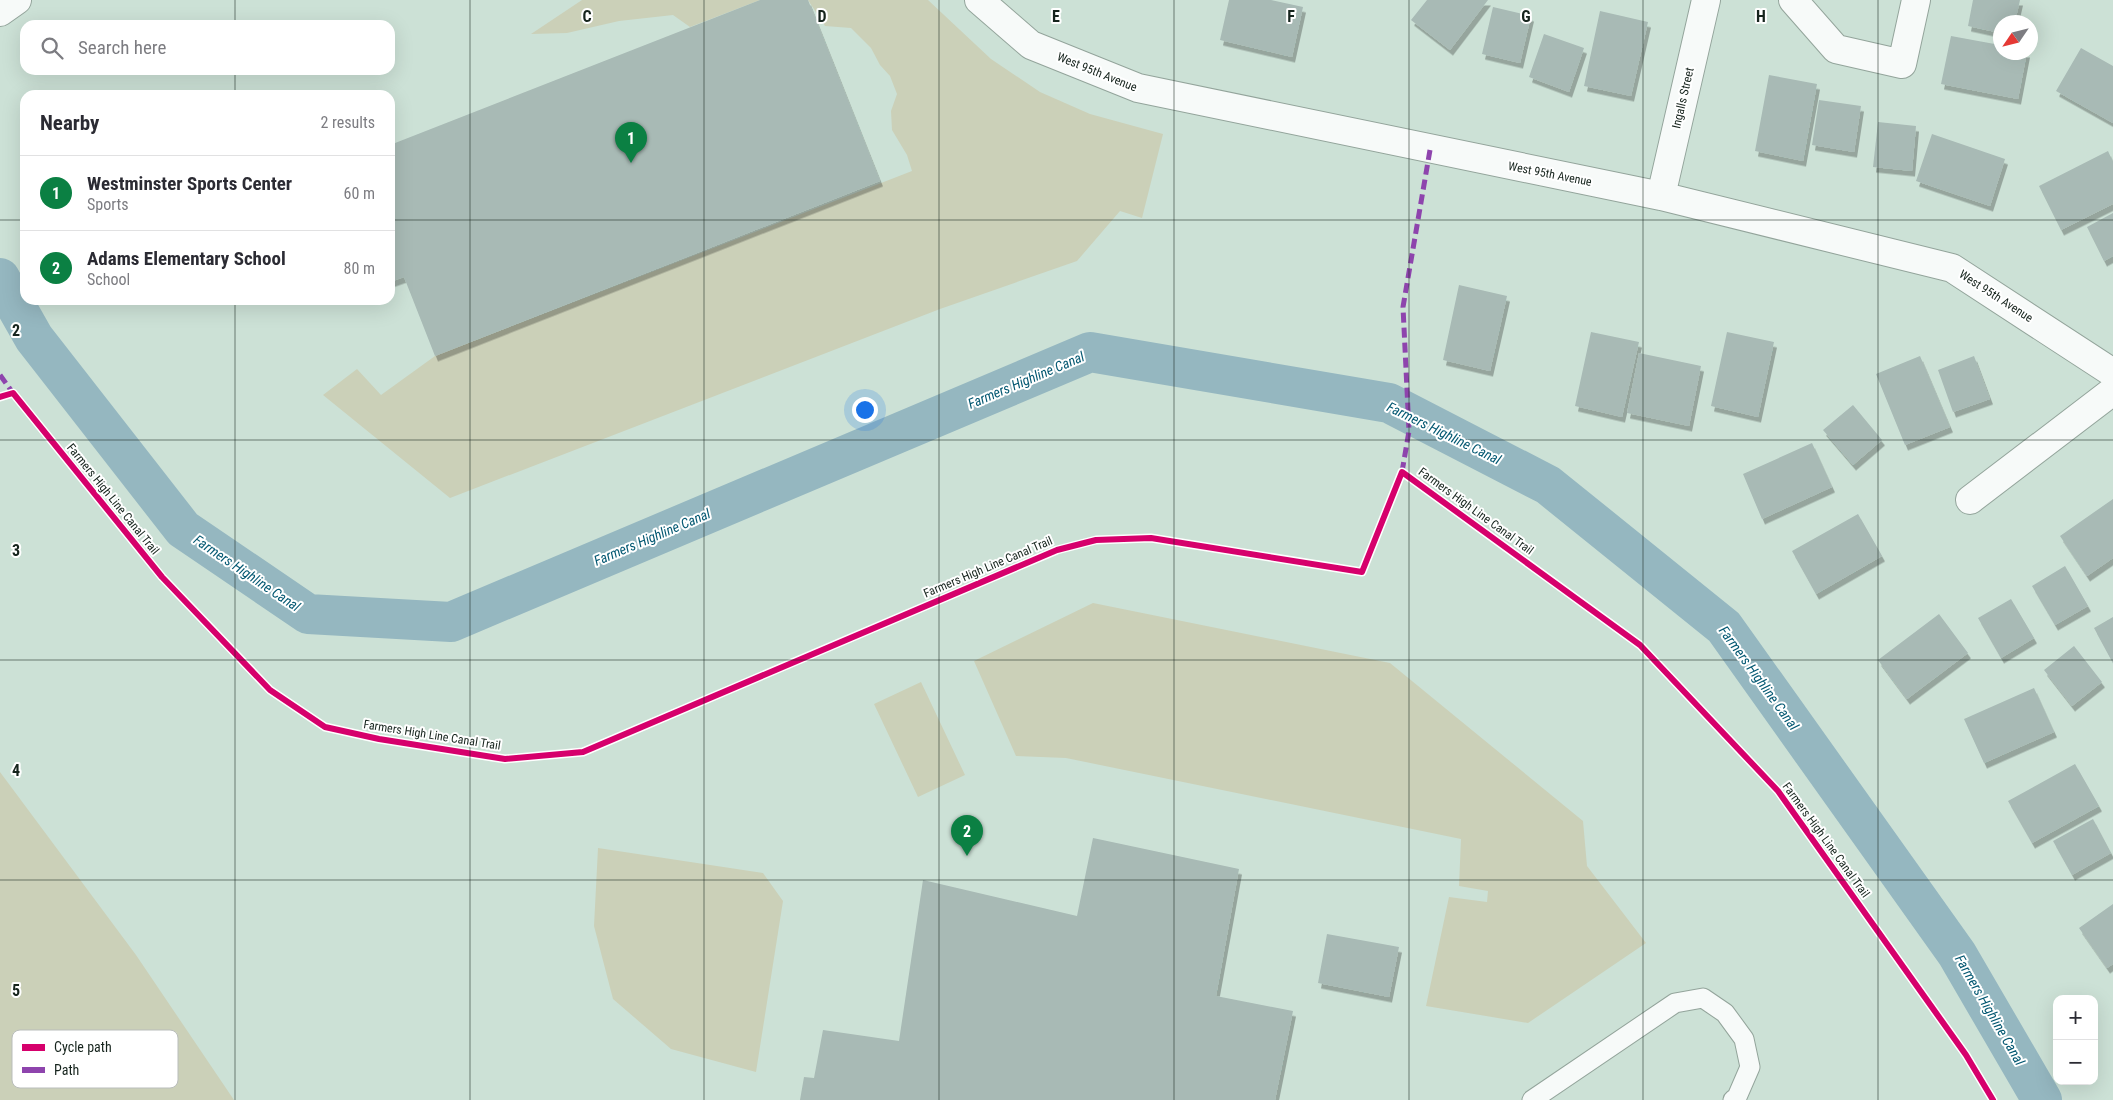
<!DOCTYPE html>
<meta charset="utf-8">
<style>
:root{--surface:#fff;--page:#f2f2f3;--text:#2b2b33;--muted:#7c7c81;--line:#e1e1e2;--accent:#0b8043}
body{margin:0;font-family:"Roboto Condensed",sans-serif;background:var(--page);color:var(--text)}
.controls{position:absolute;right:15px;bottom:15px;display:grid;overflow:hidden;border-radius:10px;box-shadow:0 5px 20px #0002}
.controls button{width:45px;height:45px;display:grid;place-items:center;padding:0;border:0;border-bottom:1px solid var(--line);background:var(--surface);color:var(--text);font:25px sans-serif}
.compass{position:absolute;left:1993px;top:15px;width:45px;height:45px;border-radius:50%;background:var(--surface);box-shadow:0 5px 20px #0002;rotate:235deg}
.you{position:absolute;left:864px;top:409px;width:18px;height:18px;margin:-12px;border:4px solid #fff;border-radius:50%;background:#1a73e8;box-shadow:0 0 0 8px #1a73e833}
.badge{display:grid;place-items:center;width:32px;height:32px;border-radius:50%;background:var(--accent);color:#fff;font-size:16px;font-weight:700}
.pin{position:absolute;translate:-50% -41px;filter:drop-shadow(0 1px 2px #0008)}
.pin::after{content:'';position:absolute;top:26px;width:18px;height:15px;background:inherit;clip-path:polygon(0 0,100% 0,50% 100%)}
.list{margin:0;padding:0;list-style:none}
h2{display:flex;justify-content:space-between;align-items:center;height:65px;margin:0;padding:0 20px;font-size:21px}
h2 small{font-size:16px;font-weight:400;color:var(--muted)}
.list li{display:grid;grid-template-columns:32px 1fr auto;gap:15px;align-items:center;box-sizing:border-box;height:75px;padding:0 20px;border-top:1px solid var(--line)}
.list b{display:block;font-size:19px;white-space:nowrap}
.list p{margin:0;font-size:16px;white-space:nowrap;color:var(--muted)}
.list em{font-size:16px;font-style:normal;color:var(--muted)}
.icon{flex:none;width:28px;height:28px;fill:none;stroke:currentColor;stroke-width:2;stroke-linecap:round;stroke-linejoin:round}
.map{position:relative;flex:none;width:2113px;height:1100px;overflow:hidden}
.search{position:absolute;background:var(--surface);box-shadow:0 5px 20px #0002;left:20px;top:20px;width:375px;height:55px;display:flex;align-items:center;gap:12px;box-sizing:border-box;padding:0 18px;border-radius:15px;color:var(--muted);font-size:19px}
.panel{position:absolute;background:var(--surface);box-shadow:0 5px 20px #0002;left:20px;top:90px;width:375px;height:215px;border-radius:15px}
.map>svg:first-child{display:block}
.green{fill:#cbd0b8}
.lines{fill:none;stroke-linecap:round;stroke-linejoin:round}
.canal{stroke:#95b7c0;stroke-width:40}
.building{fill:#a8bab5;filter:url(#shadow)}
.lane-casing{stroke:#93a49b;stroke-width:21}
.street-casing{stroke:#93a49b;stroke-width:30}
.secondary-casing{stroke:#93a49b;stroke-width:30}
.lane{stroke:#f7faf9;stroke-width:19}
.street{stroke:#f7faf9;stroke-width:28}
.secondary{stroke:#f7faf9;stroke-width:28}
.quiet{stroke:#8e44ad;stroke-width:5;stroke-dasharray:10 5;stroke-linecap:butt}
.cycleway-casing{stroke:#fff;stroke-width:9}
.cycleway{stroke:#d6006c;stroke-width:6}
.grid{fill:none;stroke:#16241d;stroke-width:1;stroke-opacity:0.55}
.labels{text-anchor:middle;stroke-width:4;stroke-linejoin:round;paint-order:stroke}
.street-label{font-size:12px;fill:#16241d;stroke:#fff}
.water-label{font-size:14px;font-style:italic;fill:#025771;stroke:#fff}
.key{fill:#fff;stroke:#b9bdbb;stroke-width:1}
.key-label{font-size:14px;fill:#16241d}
.grid-label{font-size:16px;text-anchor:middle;font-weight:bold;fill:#16241d;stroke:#fff;stroke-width:4;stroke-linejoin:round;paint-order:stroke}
</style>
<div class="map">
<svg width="2113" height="1100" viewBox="0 0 2113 1100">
<defs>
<filter id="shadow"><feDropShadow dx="3" dy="5.5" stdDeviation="0" flood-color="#0004"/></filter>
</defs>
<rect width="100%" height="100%" fill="#cce1d6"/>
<path class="green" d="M 582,0 L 760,0 L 690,27 L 673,15 L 619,21 L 567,33 L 531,34 Z
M 808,0 L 928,0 L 991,59 L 1040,92 L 1090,114 L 1163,134 L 1142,218 L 1120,211 L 1077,261 L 940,309 L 450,498 L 323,395 L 357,369 L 381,395 L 435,356 L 912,171 L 907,155 L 892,130 L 891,111 L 897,94 L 890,76 L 880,65 L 871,48 L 851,28 L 825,26 Z
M 1093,603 L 1390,663 L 1583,821 L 1587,866 L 1646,943 L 1528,1023 L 1426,1006 L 1449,897 L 1487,902 L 1488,891 L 1459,886 L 1461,839 L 1066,758 L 1016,756 L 974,661 Z
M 921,682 L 965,775 L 918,797 L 874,704 Z
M 0,772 L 136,955 L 234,1100 L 0,1100 Z
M 598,848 L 763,873 L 783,901 L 756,1072 L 671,1049 L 613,999 L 594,926 Z"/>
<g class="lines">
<path class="canal" d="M 0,278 L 34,338 L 183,529 L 308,614 L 451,622 L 1090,352 L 1389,403 L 1548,485 L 1724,627 L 1957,954 L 2042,1100"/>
</g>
<path class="building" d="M 760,0 L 808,0 L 880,181 L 435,356 L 404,277 L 390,282 L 390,145 Z
M 1229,0 L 1271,0 L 1303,7 L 1292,57 L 1220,40 Z
M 1427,0 L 1488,0 L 1450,50 L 1411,20 Z
M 1973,0 L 2020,0 L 2015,22 L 2000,22 L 2000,33 L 1968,26 Z
M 1493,7 L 1531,16 L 1520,63 L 1482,54 Z
M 1600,11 L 1648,22 L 1631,96 L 1584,86 Z
M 1544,34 L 1584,48 L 1569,92 L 1529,77 Z
M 1951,36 L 2000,45 L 2000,52 L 2027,52 L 2018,99 L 1941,84 Z
M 2081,48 L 2113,66 L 2113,123 L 2056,91 Z
M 1769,75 L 1817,84 L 1803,161 L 1755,151 Z
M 1819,100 L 1861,106 L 1854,152 L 1812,145 Z
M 1878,122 L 1916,126 L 1912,171 L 1873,167 Z
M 1932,134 L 2005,159 L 1990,206 L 1916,181 Z
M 2108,151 L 2113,162 L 2113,204 L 2061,230 L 2039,186 Z
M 2113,213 L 2113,256 L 2104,261 L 2087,227 Z
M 1459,285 L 1507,296 L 1490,371 L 1443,360 Z
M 1591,332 L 1639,342 L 1622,417 L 1575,406 Z
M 1727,332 L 1774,342 L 1758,417 L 1711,406 Z
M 1639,353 L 1701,366 L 1689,426 L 1627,413 Z
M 1920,356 L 1950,427 L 1905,445 L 1876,374 Z
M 1974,356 L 1990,399 L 1953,412 L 1938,370 Z
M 1853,405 L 1882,440 L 1853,465 L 1823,430 Z
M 1812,443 L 1832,487 L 1762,519 L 1743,474 Z
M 2113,499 L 2113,558 L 2087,576 L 2060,536 Z
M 1858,514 L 1882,556 L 1816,594 L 1792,551 Z
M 2065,566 L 2088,606 L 2055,625 L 2032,586 Z
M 2011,599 L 2034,638 L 2001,658 L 1978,618 Z
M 1939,614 L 1968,653 L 1907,699 L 1878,660 Z
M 2113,617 L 2113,663 L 2094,628 Z
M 2074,646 L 2102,682 L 2072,706 L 2044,670 Z
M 2034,688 L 2054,732 L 1984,763 L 1964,719 Z
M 2075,764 L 2099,806 L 2032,843 L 2008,801 Z
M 2093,819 L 2111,853 L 2072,875 L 2053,841 Z
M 1093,838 L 1239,869 L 1216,996 L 1293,1011 L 1275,1100 L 800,1100 L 804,1077 L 814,1078 L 823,1030 L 899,1041 L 923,880 L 1077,916 Z
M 2113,904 L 2113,964 L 2107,968 L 2079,928 Z
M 1327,934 L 1399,947 L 1389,997 L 1318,983 Z"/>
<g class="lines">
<g class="lane-casing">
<path id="lane" d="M 1532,1100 L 1675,1003 L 1703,998 L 1725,1013 L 1744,1039 L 1750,1067 L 1737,1097 L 1733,1100"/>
</g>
<g class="street-casing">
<path id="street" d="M 979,0 L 1031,45 L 1138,88 L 1661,196 L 1952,268 L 2113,373
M 1793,0 L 1836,49 L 1902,64 L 1916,0
M 1661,196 L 1706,0
M 1970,500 L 2113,391"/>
</g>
<g class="secondary-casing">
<path id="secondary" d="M 0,12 L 17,0"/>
</g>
<use href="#lane" class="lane"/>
<use href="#street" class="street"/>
<use href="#secondary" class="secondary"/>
<path class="quiet" d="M 0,375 L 13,393
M 1402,472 L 1409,431 L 1403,307 L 1430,150"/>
<g class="cycleway-casing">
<path id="cycleway" d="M 0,397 L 13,393 L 162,577 L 270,690 L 325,727 L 379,739 L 505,759 L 583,752 L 1057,550 L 1096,540 L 1151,538 L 1362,572 L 1402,472 L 1640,645 L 1778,791 L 1966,1055 L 1993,1100"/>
</g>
<use href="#cycleway" class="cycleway"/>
</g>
<path class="grid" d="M 235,0 L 235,25M 470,0 L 470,1100M 704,0 L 704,1100M 939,0 L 939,1100M 1174,0 L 1174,1100M 1409,0 L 1409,1100M 1643,0 L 1643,1100M 1878,0 L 1878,1100M 235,70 L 235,95M 0,220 L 25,220M 390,220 L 2113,220M 235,300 L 235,1100M 0,440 L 2113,440M 0,660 L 2113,660M 0,880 L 2113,880"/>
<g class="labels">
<g class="street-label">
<text transform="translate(1097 72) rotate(22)" y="4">West 95th Avenue</text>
<text transform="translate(1683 98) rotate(-77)" y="4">Ingalls Street</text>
<text transform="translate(1550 174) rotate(11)" y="4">West 95th Avenue</text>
<text transform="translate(1996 296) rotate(33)" y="4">West 95th Avenue</text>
<text transform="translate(113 499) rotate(51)" y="4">Farmers High Line Canal Trail</text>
<text transform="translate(1476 511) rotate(36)" y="4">Farmers High Line Canal Trail</text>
<text transform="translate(988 567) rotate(-23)" y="4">Farmers High Line Canal Trail</text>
<text transform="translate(432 735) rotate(9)" y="4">Farmers High Line Canal Trail</text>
<text transform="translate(1826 840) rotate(54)" y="4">Farmers High Line Canal Trail</text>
</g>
<g class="water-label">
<text transform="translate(1026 380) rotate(-23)" y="5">Farmers Highline Canal</text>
<text transform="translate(1444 433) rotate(26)" y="5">Farmers Highline Canal</text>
<text transform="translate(652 537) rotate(-23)" y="5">Farmers Highline Canal</text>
<text transform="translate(247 573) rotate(34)" y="5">Farmers Highline Canal</text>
<text transform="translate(1759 678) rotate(54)" y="5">Farmers Highline Canal</text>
<text transform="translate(1990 1010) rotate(60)" y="5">Farmers Highline Canal</text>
</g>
</g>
<rect x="12" y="1030" width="166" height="58" rx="8" class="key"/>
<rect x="22" y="1044" width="23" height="7" fill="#d6006c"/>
<rect x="22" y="1067" width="23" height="6" fill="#8e44ad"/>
<g class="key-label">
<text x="54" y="1052">Cycle path</text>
<text x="54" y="1075">Path</text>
</g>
<g class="grid-label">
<text x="587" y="22">C</text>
<text x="822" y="22">D</text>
<text x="1056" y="22">E</text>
<text x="1291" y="22">F</text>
<text x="1526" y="22">G</text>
<text x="1761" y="22">H</text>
<text x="16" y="336">2</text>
<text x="16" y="556">3</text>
<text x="16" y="776">4</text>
<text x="16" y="996">5</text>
</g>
</svg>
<div class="controls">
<button>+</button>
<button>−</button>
</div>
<svg class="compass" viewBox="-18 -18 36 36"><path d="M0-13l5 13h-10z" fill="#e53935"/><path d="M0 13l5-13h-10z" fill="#7c7c81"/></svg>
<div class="you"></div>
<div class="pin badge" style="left:631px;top:163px">1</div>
<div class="pin badge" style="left:967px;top:856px">2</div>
<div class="search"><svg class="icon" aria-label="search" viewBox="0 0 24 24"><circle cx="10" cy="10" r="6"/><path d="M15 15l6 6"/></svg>Search here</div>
<section class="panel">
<h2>Nearby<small>2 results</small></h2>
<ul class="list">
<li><span class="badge">1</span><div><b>Westminster Sports Center</b><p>Sports</p></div><em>60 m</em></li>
<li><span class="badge">2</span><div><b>Adams Elementary School</b><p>School</p></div><em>80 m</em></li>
</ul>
</section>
</div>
